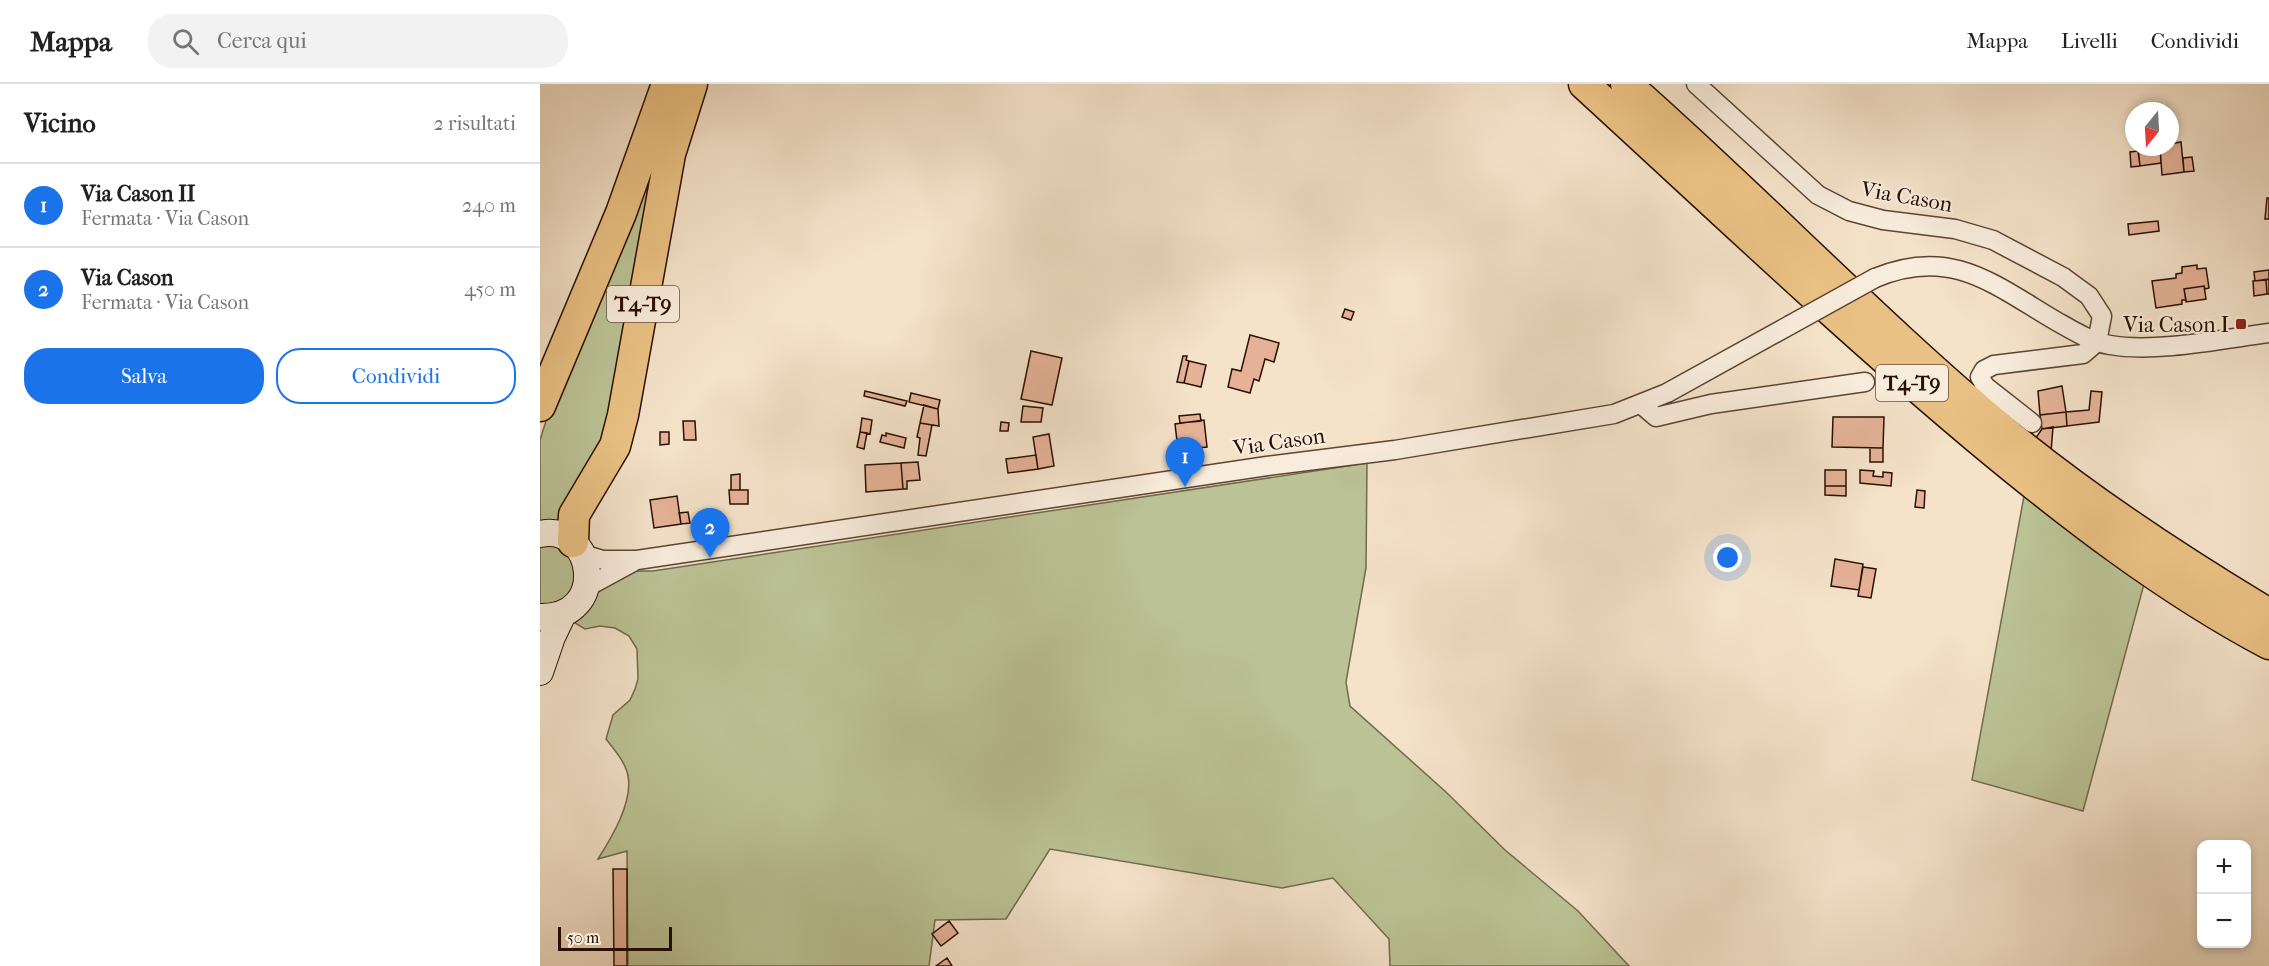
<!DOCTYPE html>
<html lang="it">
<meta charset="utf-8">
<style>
:root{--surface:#fff;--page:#f2f2f2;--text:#202124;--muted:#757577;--line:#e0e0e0;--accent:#1a73e8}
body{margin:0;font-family:"IM FELL French Canon",serif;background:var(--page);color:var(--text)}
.controls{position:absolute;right:18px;bottom:18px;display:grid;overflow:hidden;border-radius:12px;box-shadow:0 3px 9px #0003}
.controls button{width:54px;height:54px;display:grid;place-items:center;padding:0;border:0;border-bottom:2px solid var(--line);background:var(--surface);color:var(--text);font:30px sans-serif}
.compass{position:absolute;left:1585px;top:18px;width:54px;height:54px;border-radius:50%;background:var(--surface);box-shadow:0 3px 9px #0003;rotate:198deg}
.scale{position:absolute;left:18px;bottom:15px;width:114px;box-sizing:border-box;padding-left:6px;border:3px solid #2a1000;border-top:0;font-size:16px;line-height:21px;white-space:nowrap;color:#2a1000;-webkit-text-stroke:4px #f8ecdc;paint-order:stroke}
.you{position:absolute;left:1188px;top:474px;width:21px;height:21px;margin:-15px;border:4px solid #fff;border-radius:50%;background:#1a73e8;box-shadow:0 0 0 9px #1a73e833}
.badge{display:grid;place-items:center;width:39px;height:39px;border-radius:50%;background:var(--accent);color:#fff;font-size:20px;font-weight:700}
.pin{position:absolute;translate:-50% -50px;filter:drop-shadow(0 2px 3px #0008)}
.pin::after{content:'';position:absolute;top:32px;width:21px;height:18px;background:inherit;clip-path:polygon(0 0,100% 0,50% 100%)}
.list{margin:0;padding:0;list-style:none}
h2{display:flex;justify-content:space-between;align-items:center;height:78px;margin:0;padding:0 24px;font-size:26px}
h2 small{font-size:20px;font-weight:400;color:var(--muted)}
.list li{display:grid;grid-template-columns:39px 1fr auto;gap:18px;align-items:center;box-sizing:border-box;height:84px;padding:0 24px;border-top:2px solid var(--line)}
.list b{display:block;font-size:22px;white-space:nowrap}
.list p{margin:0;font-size:20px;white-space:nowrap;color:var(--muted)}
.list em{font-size:20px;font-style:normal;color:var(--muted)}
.actions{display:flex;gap:12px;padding:18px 24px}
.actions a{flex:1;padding:14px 0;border:2px solid var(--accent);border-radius:24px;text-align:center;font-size:21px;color:var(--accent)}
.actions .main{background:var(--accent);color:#fff}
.icon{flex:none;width:33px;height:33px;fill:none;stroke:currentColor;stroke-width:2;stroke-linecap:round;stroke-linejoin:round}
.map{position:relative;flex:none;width:1729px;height:882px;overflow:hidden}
header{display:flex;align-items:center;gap:36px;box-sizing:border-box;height:84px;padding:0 30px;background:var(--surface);border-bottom:2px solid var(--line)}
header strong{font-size:28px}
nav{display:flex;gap:33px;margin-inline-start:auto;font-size:21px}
.search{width:420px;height:54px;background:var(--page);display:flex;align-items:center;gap:15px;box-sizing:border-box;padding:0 21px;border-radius:24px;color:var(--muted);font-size:22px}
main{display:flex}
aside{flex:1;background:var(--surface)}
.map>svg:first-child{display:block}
.green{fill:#bbc396;stroke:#726a4b;stroke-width:1.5}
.building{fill:#e5b297;stroke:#2a1000;stroke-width:1.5}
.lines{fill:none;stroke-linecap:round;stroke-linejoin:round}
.minor-casing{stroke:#5c4432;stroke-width:21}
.secondary-casing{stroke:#2a1000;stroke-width:28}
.trunk-casing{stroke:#2a1000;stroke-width:33}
.minor{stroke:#f8ecdc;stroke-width:18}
.secondary{stroke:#f8ecdc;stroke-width:26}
.trunk{stroke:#eac184;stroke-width:30}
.minor-bridge-casing{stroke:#5c4432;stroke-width:21;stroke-linecap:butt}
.minor-bridge{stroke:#f8ecdc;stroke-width:18}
.poi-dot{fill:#8f2418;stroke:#f8ecdc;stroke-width:2}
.labels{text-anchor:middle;stroke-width:4.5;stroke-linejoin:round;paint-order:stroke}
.shield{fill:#f8ecdc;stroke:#685242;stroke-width:1.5}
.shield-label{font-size:21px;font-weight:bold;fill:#2a1000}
.street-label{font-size:22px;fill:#2a1000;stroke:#f8ecdc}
.poi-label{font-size:22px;fill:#2a1000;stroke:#f8ecdc;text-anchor:end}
</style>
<header>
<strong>Mappa</strong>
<div class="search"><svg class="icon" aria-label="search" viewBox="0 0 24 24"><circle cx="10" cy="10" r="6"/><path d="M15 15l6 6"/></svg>Cerca qui</div>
<nav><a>Mappa</a><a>Livelli</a><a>Condividi</a></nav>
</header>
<main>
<aside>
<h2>Vicino<small>2 risultati</small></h2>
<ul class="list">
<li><span class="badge">1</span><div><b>Via Cason II</b><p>Fermata · Via Cason</p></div><em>240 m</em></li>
<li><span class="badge">2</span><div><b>Via Cason</b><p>Fermata · Via Cason</p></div><em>450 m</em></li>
</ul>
<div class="actions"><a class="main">Salva</a><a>Condividi</a></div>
</aside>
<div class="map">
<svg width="1729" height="882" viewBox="0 0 1729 882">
<rect width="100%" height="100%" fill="#f4e2c9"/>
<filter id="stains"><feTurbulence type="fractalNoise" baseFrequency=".00333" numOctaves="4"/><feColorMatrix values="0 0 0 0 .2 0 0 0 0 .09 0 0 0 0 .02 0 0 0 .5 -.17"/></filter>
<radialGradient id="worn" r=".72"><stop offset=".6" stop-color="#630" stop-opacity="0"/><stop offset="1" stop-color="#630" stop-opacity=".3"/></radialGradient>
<path class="green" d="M 113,75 L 124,77 L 75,337 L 27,446 L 0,443 L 0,356 L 17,302 Z
M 827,379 L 826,484 L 806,598 L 810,622 L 906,708 L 965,766 L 1038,827 L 1089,882 L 850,882 L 849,855 L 793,794 L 742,804 L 510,765 L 466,835 L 395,836 L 389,882 L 88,882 L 87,767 L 58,775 C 72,753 93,718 88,692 C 86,679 74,665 66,655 L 73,631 L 90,616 L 95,605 L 98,595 L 97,565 L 89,552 L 75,544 L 60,542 L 45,545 L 35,539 L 63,500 L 93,487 L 113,487 Z
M 1484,412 L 1556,468 L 1604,500 L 1543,727 L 1432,696 Z
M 0,462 L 17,462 L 36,478 L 35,510 L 0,524 Z"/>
<path class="building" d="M 1641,58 L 1644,88 L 1622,91 L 1620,63 L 1630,63 L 1630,60 Z
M 1598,63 L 1620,63 L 1621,79 L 1600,82 Z
M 1598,67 L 1600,82 L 1591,83 L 1590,68 Z
M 1652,73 L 1654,87 L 1644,88 L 1643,74 Z
M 1727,114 L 1729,114 L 1729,135 L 1725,135 Z
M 1618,137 L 1619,147 L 1589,151 L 1588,140 Z
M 1657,181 L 1657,185 L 1666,184 L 1669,204 L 1665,205 L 1664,202 L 1644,205 L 1646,216 L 1642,216 L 1642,220 L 1616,224 L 1612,197 L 1636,194 L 1636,190 L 1642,189 L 1642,183 Z
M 1729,186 L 1729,195 L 1715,197 L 1714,188 Z
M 1729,195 L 1729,210 L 1727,210 L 1726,196 Z
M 1726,196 L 1727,210 L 1714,212 L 1713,197 Z
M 1664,202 L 1666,215 L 1646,218 L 1644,205 Z
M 805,225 L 814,228 L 811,236 L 802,233 Z
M 710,251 L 739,259 L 734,278 L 725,275 L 719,297 L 714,295 L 710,309 L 688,303 L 692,285 L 701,287 Z
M 491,267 L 522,274 L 512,321 L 481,315 Z
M 643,272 L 647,272 L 646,276 L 649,277 L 644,299 L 637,298 Z
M 649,277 L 666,281 L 661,303 L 644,299 Z
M 1522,302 L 1526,328 L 1500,331 L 1498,307 Z
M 325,307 L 367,317 L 365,322 L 324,312 Z
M 1551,307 L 1562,308 L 1559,338 L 1527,342 L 1526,328 L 1549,326 Z
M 371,309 L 400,316 L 398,325 L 369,318 Z
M 384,321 L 398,325 L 399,342 L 380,339 Z
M 483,322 L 503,324 L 501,338 L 481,338 Z
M 1526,328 L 1527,342 L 1502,345 L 1500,331 Z
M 660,330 L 661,337 L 640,339 L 639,332 Z
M 1293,333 L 1344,333 L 1343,364 L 1292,363 Z
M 322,334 L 332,336 L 330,350 L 320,348 Z
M 664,336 L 667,363 L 638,366 L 635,340 Z
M 143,337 L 155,337 L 156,356 L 144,356 Z
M 461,338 L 469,339 L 468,347 L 460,347 Z
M 380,339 L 392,341 L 386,372 L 378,371 L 380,354 L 377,353 Z
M 1513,343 L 1511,368 L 1495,355 L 1502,345 Z
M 120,348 L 129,348 L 129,360 L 120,361 Z
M 320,348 L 327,349 L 324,365 L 317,363 Z
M 346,349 L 366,354 L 364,364 L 340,358 L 342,351 L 346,352 Z
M 509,350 L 514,382 L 498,385 L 493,353 Z
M 1330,364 L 1343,364 L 1343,378 L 1330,378 Z
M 496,371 L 498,385 L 468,389 L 466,375 Z
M 378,378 L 380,396 L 367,397 L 367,405 L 363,405 L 361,379 Z
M 361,379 L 363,405 L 326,408 L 325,381 Z
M 1285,386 L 1306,386 L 1306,402 L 1285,402 Z
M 1320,386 L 1334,387 L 1333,392 L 1343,393 L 1343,388 L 1352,389 L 1351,402 L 1320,399 Z
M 200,390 L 200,406 L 191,406 L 191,391 Z
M 1285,402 L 1306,402 L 1306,412 L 1285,411 Z
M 189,406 L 208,406 L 208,420 L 190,420 Z
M 1377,406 L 1385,407 L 1384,424 L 1375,423 Z
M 137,412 L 141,440 L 114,444 L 110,416 Z
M 148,428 L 150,439 L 141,440 L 139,429 Z
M 1295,475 L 1323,480 L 1319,506 L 1291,502 Z
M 1323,483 L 1336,485 L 1331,514 L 1318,512 Z
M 73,785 L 87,785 L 87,882 L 74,882 Z
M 409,837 L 418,849 L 401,862 L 392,850 Z
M 407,874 L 412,882 L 396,882 Z"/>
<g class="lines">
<g class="minor-casing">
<path id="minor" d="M 1156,0 L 1278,111 L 1309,127 L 1343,136 L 1415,145 L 1453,156 L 1523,193 L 1549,212 L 1562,232 L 1557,258 L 1543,270 L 1454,281 L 1444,286 L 1440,293 L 1445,302 L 1492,339
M 1335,194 C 1411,162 1453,200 1516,237 C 1532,246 1551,258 1570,261 C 1615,269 1683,255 1729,249
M 1102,321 L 1116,333 L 1171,320 L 1325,298
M 43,470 L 63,476 L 97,476 L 727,382 L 855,366 L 1074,330 L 1127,309 L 1250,241
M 47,503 L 93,478"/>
</g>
<g class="secondary-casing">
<path id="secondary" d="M 0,450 C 55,438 70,535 0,533
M 0,588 L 12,553 L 23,530"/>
</g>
<g class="trunk-casing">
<path id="trunk" d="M 1044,0 C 1174,119 1302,241 1437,354 C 1527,429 1625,505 1729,560
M 1086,0 C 1217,115 1337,242 1471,353 C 1552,419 1639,476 1729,530
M 0,322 L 81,129 L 127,0
M 33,458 L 34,431 L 75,362 L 83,331 L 130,70 L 152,0"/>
</g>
<use href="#minor" class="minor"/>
<use href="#secondary" class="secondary"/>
<use href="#trunk" class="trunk"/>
<g class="minor-bridge-casing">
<path id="minor-bridge" d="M 1250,241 L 1335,194"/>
</g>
<use href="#minor-bridge" class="minor-bridge"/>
</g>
<rect class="poi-dot" x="1695" y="234" width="12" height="12" rx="3"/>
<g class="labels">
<g class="shield">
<rect x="67" y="202" width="72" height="36" rx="4.5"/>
<rect x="1336" y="281" width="72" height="36" rx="4.5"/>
</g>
<g class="shield-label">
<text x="103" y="227">T4-T9</text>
<text x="1372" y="306">T4-T9</text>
</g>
<g class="street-label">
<text transform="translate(1367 112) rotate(10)" y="8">Via Cason</text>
<text transform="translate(739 357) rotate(-8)" y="8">Via Cason</text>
</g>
<g class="poi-label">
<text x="1689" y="248">Via Cason I</text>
</g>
</g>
<rect width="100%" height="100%" filter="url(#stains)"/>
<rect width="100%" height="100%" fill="url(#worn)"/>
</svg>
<div class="controls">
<button>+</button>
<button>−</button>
</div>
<svg class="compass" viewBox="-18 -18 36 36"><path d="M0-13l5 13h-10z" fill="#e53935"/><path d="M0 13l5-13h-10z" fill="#757577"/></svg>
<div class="scale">50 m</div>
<div class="you"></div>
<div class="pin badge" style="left:645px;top:403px">1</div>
<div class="pin badge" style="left:170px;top:474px">2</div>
</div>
</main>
